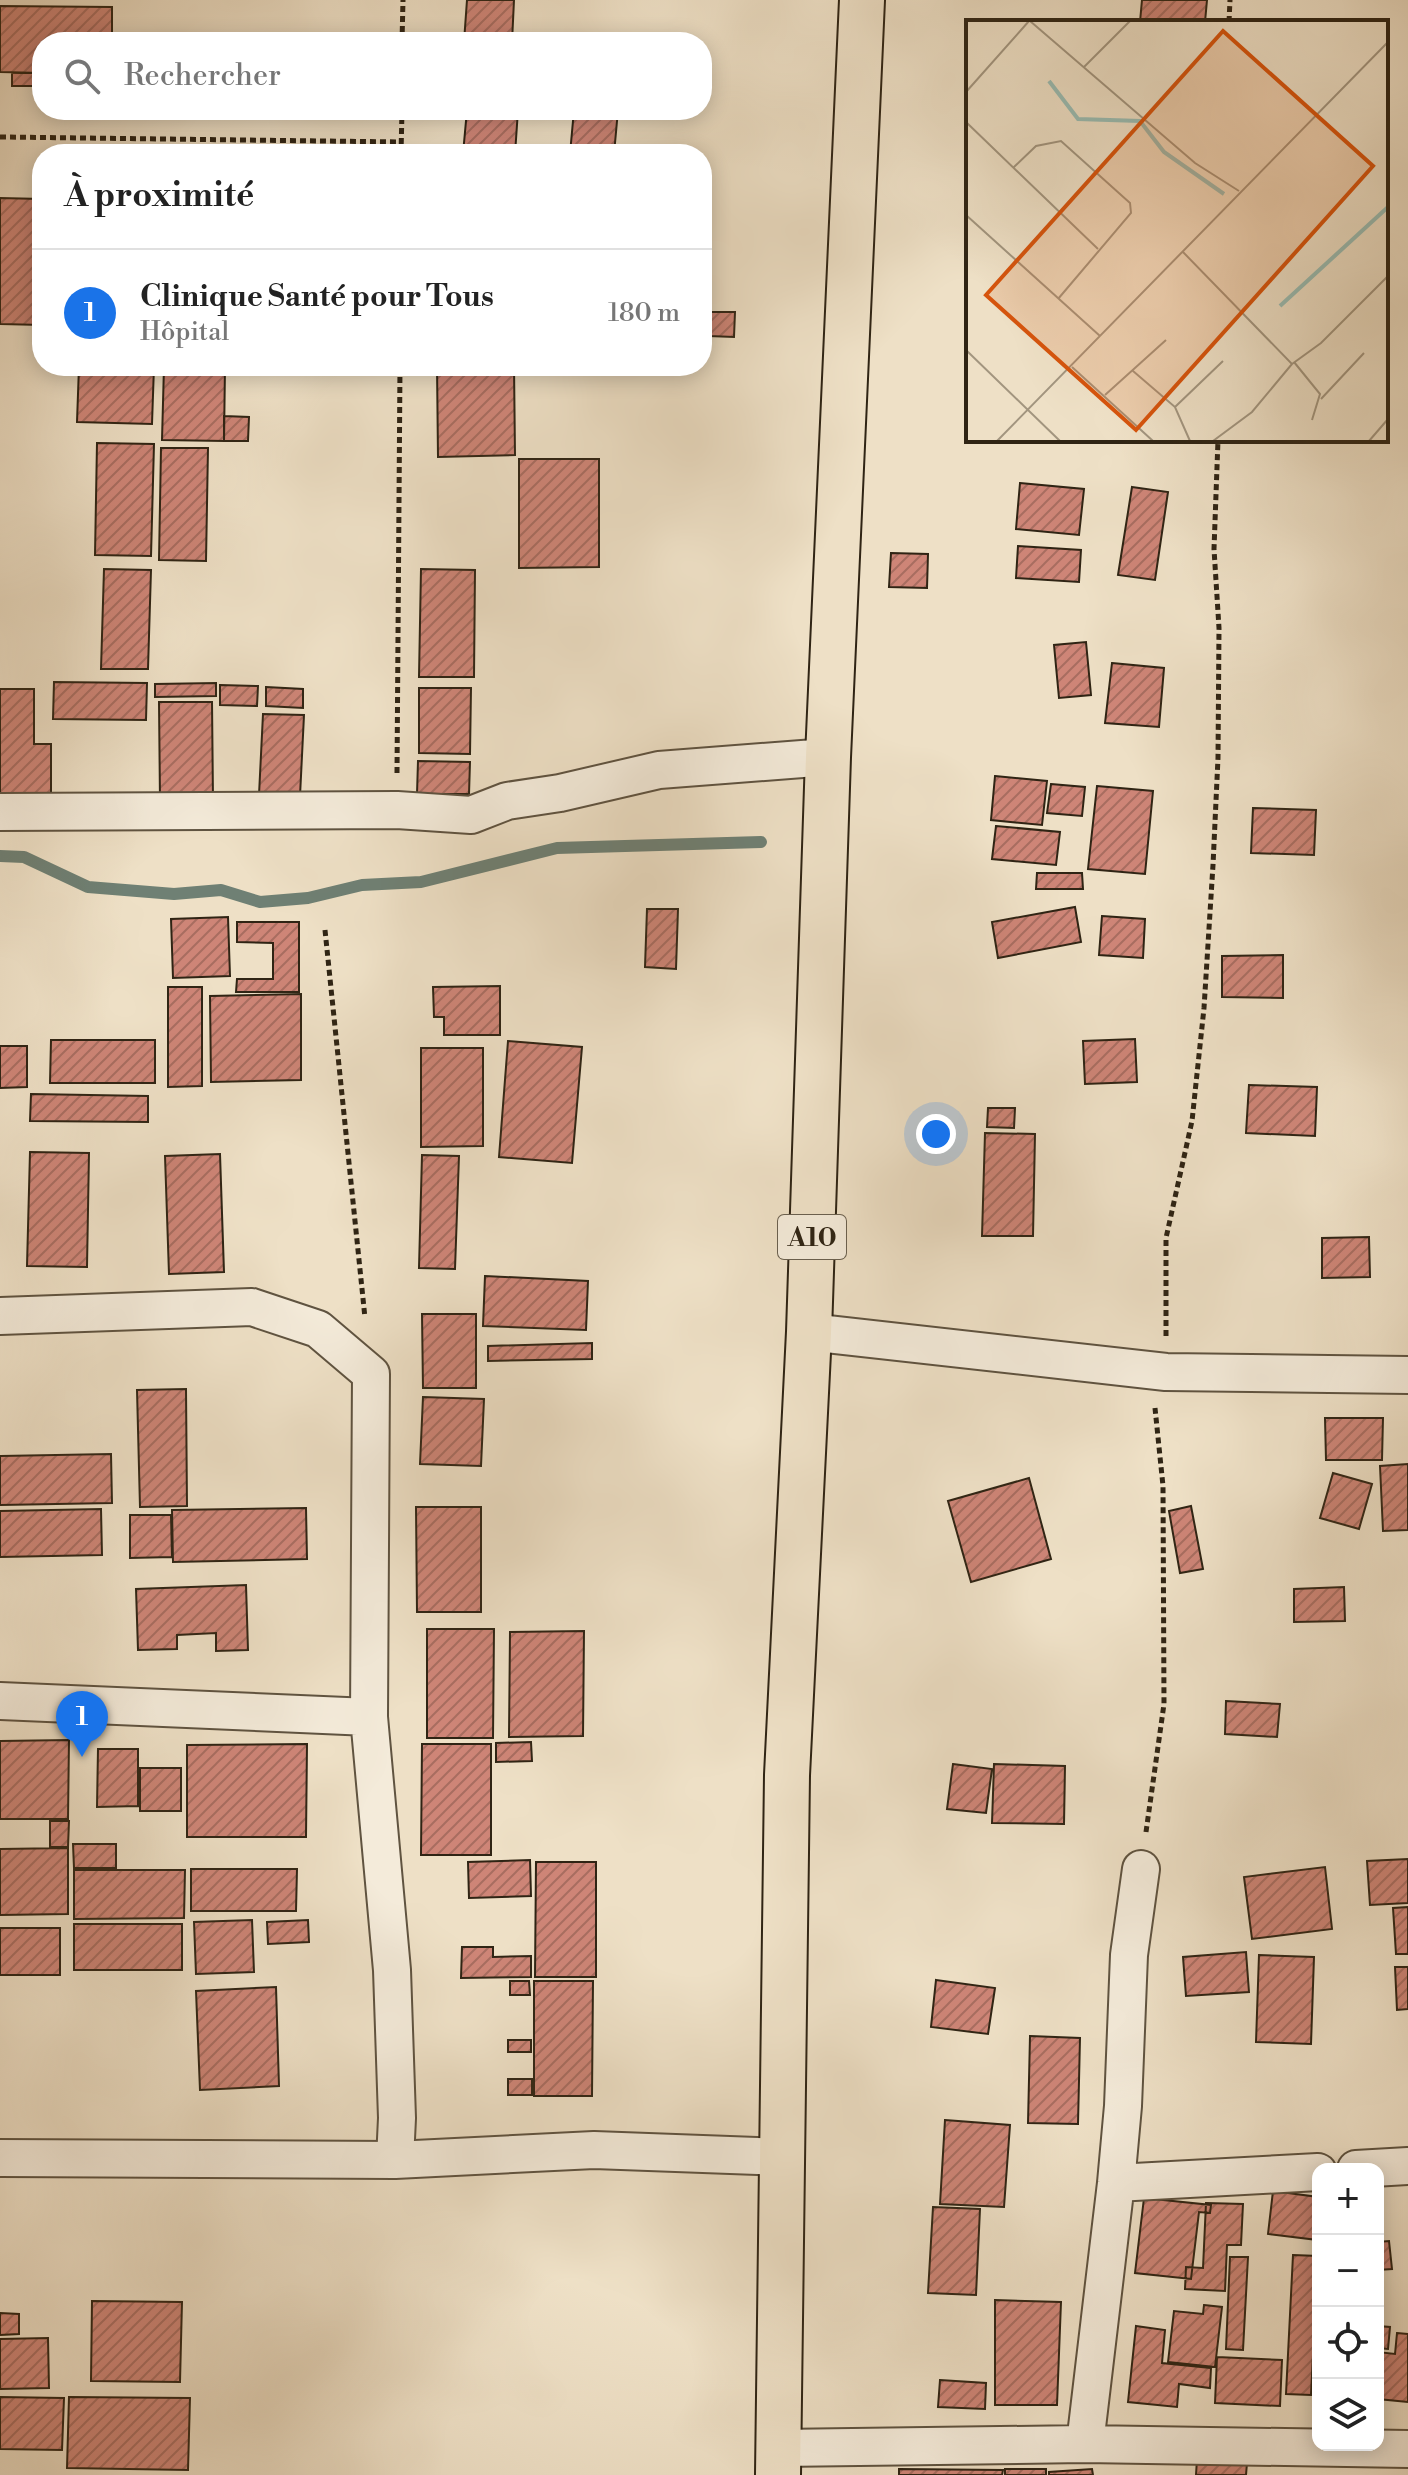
<!DOCTYPE html>
<html lang="fr">
<meta charset="utf-8">
<style>
:root{--surface:#fff;--page:#f6f6f6;--text:#222;--muted:#767676;--line:#e0e0e0;--accent:#1a73e8}
body{margin:0;font-family:"Libre Bodoni",serif;background:var(--page);color:var(--text)}
.controls{position:absolute;right:24px;bottom:24px;display:grid;overflow:hidden;border-radius:16px;box-shadow:0 4px 20px #0003}
.controls button{width:72px;height:72px;display:grid;place-items:center;padding:0;border:0;border-bottom:2px solid var(--line);background:var(--surface);color:var(--text);font:40px sans-serif}
.you{position:absolute;left:936px;top:1134px;width:28px;height:28px;margin:-20px;border:6px solid #fff;border-radius:50%;background:#1a73e8;box-shadow:0 0 0 12px #1a73e833}
.badge{display:grid;place-items:center;width:52px;height:52px;border-radius:50%;background:var(--accent);color:#fff;font-size:26px;font-weight:700}
.pin{position:absolute;translate:-50% -66px;filter:drop-shadow(0 2px 4px #0008)}
.pin::after{content:'';position:absolute;top:42px;width:28px;height:24px;background:inherit;clip-path:polygon(0 0,100% 0,50% 100%)}
.list{margin:0;padding:0;list-style:none}
h2{display:flex;justify-content:space-between;align-items:center;height:104px;margin:0;padding:0 32px;font-size:34px}
h2 small{font-size:26px;font-weight:400;color:var(--muted)}
.list li{display:grid;grid-template-columns:52px 1fr auto;gap:24px;align-items:center;box-sizing:border-box;height:128px;padding:0 32px;border-top:2px solid var(--line)}
.list b{display:block;font-size:30px;white-space:nowrap}
.list p{margin:0;font-size:26px;white-space:nowrap;color:var(--muted)}
.list em{font-size:26px;font-style:normal;color:var(--muted)}
.icon{flex:none;width:44px;height:44px;fill:none;stroke:currentColor;stroke-width:2;stroke-linecap:round;stroke-linejoin:round}
.map{position:relative;flex:none;width:1408px;height:2475px;overflow:hidden}
.search{position:absolute;background:var(--surface);box-shadow:0 4px 20px #0003;left:32px;top:32px;width:680px;height:88px;display:flex;align-items:center;gap:20px;box-sizing:border-box;padding:0 28px;border-radius:32px;color:var(--muted);font-size:30px}
.panel{position:absolute;background:var(--surface);box-shadow:0 4px 20px #0003;left:32px;top:144px;width:680px;height:232px;border-radius:32px}
.map>svg:first-child{display:block}
.lines{fill:none;stroke-linecap:round;stroke-linejoin:round}
.stream{stroke:#6f8074;stroke-width:12}
.building{fill:url(#building-hatch);stroke:#2f2414;stroke-width:2}
.minor-casing{stroke:#5f5340;stroke-width:40}
.primary-casing{stroke:#2f2414;stroke-width:48}
.path{stroke:#2f2414;stroke-width:5;stroke-dasharray:6 4;stroke-linecap:butt}
.minor{stroke:#f4ebda;stroke-width:36}
.primary{stroke:#eee0c6;stroke-width:44}
.labels{text-anchor:middle;stroke-width:7;stroke-linejoin:round;paint-order:stroke}
.shield{fill:#f4ebda;stroke:#6a604f;stroke-width:2}
.shield-label{font-size:26px;font-weight:bold;fill:#2f2414}
.inset-river{fill:none;stroke:#99bdb4;stroke-width:4}
.inset-road{fill:none;stroke:#a2957f;stroke-width:2}
.view{fill:#d6540d;fill-opacity:0.15;stroke:#d6540d;stroke-width:4}
.inset-edge{fill:none;stroke:#2f2414;stroke-width:4}
</style>
<div class="map">
<svg width="1408" height="2475" viewBox="0 0 1408 2475">
<defs>
<pattern id="building-hatch" width="6" height="6" patternUnits="userSpaceOnUse" patternTransform="scale(2)"><rect width="6" height="6" fill="#ce8577"/><path d="M-1 1l2-2M0 6l6-6M5 7l2-2" fill="none" stroke="#a86d60"/></pattern>
</defs>
<rect width="100%" height="100%" fill="#eee0c6"/>
<filter id="stains"><feTurbulence type="fractalNoise" baseFrequency=".0025" numOctaves="4"/><feColorMatrix values="0 0 0 0 .2 0 0 0 0 .09 0 0 0 0 .02 0 0 0 .5 -.17"/></filter>
<radialGradient id="worn" r=".72"><stop offset=".6" stop-color="#630" stop-opacity="0"/><stop offset="1" stop-color="#630" stop-opacity=".3"/></radialGradient>
<g class="lines">
<path class="stream" d="M 0,856 L 24,857 L 88,887 L 174,894 L 221,890 L 260,902 L 308,898 L 362,885 L 421,882 L 557,848 L 761,842"/>
</g>
<path class="building" d="M 467,0 L 514,0 L 512,42 L 464,42 Z
M 1142,0 L 1207,0 L 1205,22 L 1140,22 Z
M 0,6 L 112,7 L 112,42 L 42,42 L 42,73 L 0,72 Z
M 12,73 L 42,73 L 42,86 L 12,86 Z
M 467,110 L 518,110 L 515,154 L 463,154 Z
M 574,110 L 618,110 L 614,154 L 570,154 Z
M 0,198 L 42,199 L 42,325 L 0,324 Z
M 710,312 L 735,312 L 734,337 L 709,336 Z
M 79,366 L 154,366 L 152,424 L 77,422 Z
M 164,366 L 225,366 L 224,441 L 162,440 Z
M 437,366 L 514,366 L 515,455 L 438,457 Z
M 224,416 L 249,417 L 248,441 L 224,441 Z
M 97,443 L 154,444 L 151,556 L 95,555 Z
M 161,448 L 208,448 L 206,561 L 159,560 Z
M 519,459 L 599,459 L 599,567 L 519,568 Z
M 1020,483 L 1084,489 L 1079,535 L 1016,529 Z
M 1132,487 L 1168,492 L 1155,580 L 1118,575 Z
M 1018,546 L 1081,550 L 1079,582 L 1016,578 Z
M 891,553 L 928,554 L 927,588 L 889,587 Z
M 104,569 L 151,570 L 148,669 L 101,669 Z
M 421,569 L 475,570 L 474,677 L 419,677 Z
M 1086,642 L 1091,695 L 1059,698 L 1054,645 Z
M 1112,663 L 1164,668 L 1159,727 L 1105,723 Z
M 54,682 L 147,683 L 146,720 L 53,719 Z
M 216,683 L 216,696 L 155,697 L 155,684 Z
M 220,685 L 258,686 L 257,706 L 220,705 Z
M 266,687 L 303,689 L 303,708 L 266,706 Z
M 419,688 L 471,688 L 470,754 L 419,753 Z
M 0,689 L 34,689 L 34,744 L 51,744 L 51,801 L 0,800 Z
M 159,702 L 212,702 L 213,800 L 160,801 Z
M 263,714 L 304,715 L 300,796 L 259,795 Z
M 418,761 L 470,762 L 469,794 L 417,794 Z
M 995,776 L 1047,781 L 1042,825 L 991,820 Z
M 1051,784 L 1085,787 L 1082,816 L 1047,813 Z
M 1097,786 L 1153,791 L 1145,874 L 1088,869 Z
M 1253,808 L 1316,810 L 1314,855 L 1251,853 Z
M 996,826 L 1060,832 L 1056,865 L 992,859 Z
M 1037,873 L 1082,873 L 1083,889 L 1036,889 Z
M 1075,907 L 1081,942 L 998,958 L 992,922 Z
M 647,909 L 678,909 L 676,969 L 645,967 Z
M 1102,916 L 1145,919 L 1143,958 L 1099,955 Z
M 228,917 L 230,976 L 173,978 L 171,919 Z
M 237,922 L 299,922 L 299,992 L 236,992 L 237,979 L 273,979 L 273,943 L 237,942 Z
M 1283,955 L 1283,998 L 1222,997 L 1222,956 Z
M 500,986 L 500,1035 L 444,1035 L 444,1017 L 434,1017 L 433,987 Z
M 168,987 L 202,987 L 202,1086 L 168,1087 Z
M 301,994 L 301,1080 L 211,1082 L 210,996 Z
M 1135,1039 L 1137,1082 L 1085,1084 L 1083,1041 Z
M 51,1040 L 155,1040 L 155,1083 L 50,1083 Z
M 508,1041 L 582,1047 L 572,1163 L 499,1157 Z
M 0,1046 L 27,1046 L 27,1087 L 0,1088 Z
M 421,1048 L 483,1048 L 483,1146 L 421,1147 Z
M 1249,1085 L 1317,1087 L 1315,1136 L 1246,1133 Z
M 31,1094 L 148,1096 L 148,1122 L 30,1121 Z
M 988,1108 L 1015,1108 L 1014,1128 L 987,1127 Z
M 985,1133 L 1035,1134 L 1033,1236 L 982,1236 Z
M 30,1152 L 89,1153 L 87,1267 L 27,1266 Z
M 220,1154 L 224,1272 L 169,1274 L 165,1156 Z
M 422,1155 L 459,1156 L 455,1269 L 419,1268 Z
M 1369,1237 L 1370,1277 L 1322,1278 L 1322,1238 Z
M 485,1276 L 588,1281 L 586,1330 L 483,1326 Z
M 422,1314 L 476,1314 L 476,1388 L 423,1388 Z
M 592,1343 L 592,1359 L 488,1361 L 488,1346 Z
M 186,1389 L 187,1506 L 140,1507 L 137,1390 Z
M 423,1397 L 484,1399 L 481,1466 L 420,1464 Z
M 1325,1418 L 1383,1418 L 1382,1460 L 1326,1460 Z
M 111,1454 L 112,1503 L 0,1505 L 0,1456 Z
M 1408,1464 L 1408,1530 L 1383,1531 L 1380,1466 Z
M 1333,1473 L 1372,1484 L 1359,1529 L 1320,1518 Z
M 1029,1478 L 1051,1559 L 971,1582 L 948,1501 Z
M 1191,1506 L 1203,1569 L 1180,1573 L 1169,1511 Z
M 416,1507 L 481,1507 L 481,1612 L 417,1612 Z
M 306,1508 L 307,1559 L 173,1562 L 172,1510 Z
M 101,1509 L 102,1555 L 0,1557 L 0,1511 Z
M 130,1515 L 171,1515 L 172,1557 L 130,1558 Z
M 246,1585 L 248,1650 L 216,1651 L 216,1633 L 177,1635 L 177,1649 L 138,1650 L 136,1589 Z
M 1344,1587 L 1345,1621 L 1294,1622 L 1294,1589 Z
M 427,1629 L 494,1629 L 493,1738 L 427,1738 Z
M 584,1631 L 583,1736 L 509,1737 L 510,1632 Z
M 1226,1701 L 1280,1704 L 1277,1737 L 1225,1734 Z
M 69,1740 L 68,1819 L 0,1819 L 0,1741 Z
M 531,1742 L 532,1761 L 496,1762 L 496,1743 Z
M 307,1744 L 306,1837 L 187,1837 L 187,1745 Z
M 422,1744 L 491,1744 L 491,1855 L 421,1855 Z
M 98,1749 L 138,1749 L 138,1806 L 97,1807 Z
M 953,1764 L 992,1769 L 986,1813 L 947,1809 Z
M 994,1764 L 1065,1766 L 1064,1824 L 992,1823 Z
M 140,1768 L 181,1768 L 181,1811 L 140,1811 Z
M 50,1821 L 69,1821 L 68,1847 L 50,1847 Z
M 73,1844 L 116,1844 L 116,1868 L 74,1868 Z
M 68,1848 L 68,1914 L 0,1915 L 0,1849 Z
M 1408,1859 L 1408,1903 L 1370,1905 L 1367,1861 Z
M 530,1860 L 531,1896 L 469,1898 L 468,1862 Z
M 536,1862 L 596,1862 L 596,1977 L 535,1977 Z
M 1325,1867 L 1332,1929 L 1252,1939 L 1244,1877 Z
M 191,1869 L 297,1869 L 296,1911 L 191,1911 Z
M 74,1870 L 185,1870 L 184,1918 L 74,1919 Z
M 1408,1907 L 1408,1954 L 1396,1954 L 1393,1908 Z
M 252,1920 L 254,1972 L 196,1974 L 194,1922 Z
M 308,1920 L 309,1942 L 268,1944 L 267,1922 Z
M 74,1924 L 182,1924 L 182,1970 L 74,1970 Z
M 0,1928 L 60,1928 L 60,1975 L 0,1975 Z
M 462,1947 L 493,1947 L 493,1957 L 531,1956 L 531,1977 L 461,1978 Z
M 1246,1952 L 1249,1992 L 1186,1996 L 1183,1957 Z
M 1259,1955 L 1314,1957 L 1311,2044 L 1256,2042 Z
M 1395,1967 L 1408,1967 L 1408,2009 L 1397,2010 Z
M 936,1980 L 995,1988 L 988,2034 L 931,2027 Z
M 510,1981 L 529,1981 L 530,1995 L 510,1995 Z
M 534,1981 L 593,1981 L 592,2096 L 534,2096 Z
M 276,1987 L 279,2086 L 200,2090 L 196,1991 Z
M 1030,2036 L 1080,2038 L 1078,2124 L 1028,2123 Z
M 508,2040 L 531,2040 L 531,2052 L 508,2052 Z
M 508,2079 L 532,2079 L 532,2095 L 508,2095 Z
M 945,2120 L 1010,2125 L 1004,2207 L 940,2204 Z
M 1273,2191 L 1318,2197 L 1318,2240 L 1268,2234 Z
M 1144,2198 L 1211,2205 L 1210,2213 L 1199,2212 L 1191,2279 L 1135,2273 Z
M 1206,2203 L 1243,2204 L 1241,2245 L 1227,2245 L 1225,2291 L 1185,2289 L 1186,2267 L 1203,2268 Z
M 933,2207 L 980,2209 L 976,2295 L 928,2293 Z
M 1389,2241 L 1392,2269 L 1378,2270 L 1378,2242 Z
M 1293,2255 L 1318,2256 L 1311,2395 L 1286,2394 Z
M 1230,2257 L 1248,2257 L 1243,2350 L 1226,2349 Z
M 995,2300 L 1061,2302 L 1057,2405 L 995,2405 Z
M 92,2301 L 182,2302 L 180,2382 L 91,2381 Z
M 1204,2305 L 1222,2307 L 1215,2367 L 1168,2362 L 1174,2311 L 1203,2314 Z
M 1378,2310 L 1378,2326 L 1390,2327 L 1388,2349 L 1378,2348 Z
M 0,2313 L 19,2314 L 19,2334 L 0,2335 Z
M 1136,2326 L 1165,2330 L 1162,2363 L 1211,2368 L 1210,2388 L 1179,2384 L 1177,2407 L 1128,2402 Z
M 1397,2333 L 1408,2334 L 1408,2402 L 1378,2399 L 1378,2352 L 1395,2354 Z
M 48,2338 L 49,2388 L 0,2389 L 0,2339 Z
M 1217,2357 L 1282,2360 L 1280,2406 L 1215,2403 Z
M 940,2380 L 986,2383 L 985,2409 L 938,2407 Z
M 0,2397 L 64,2398 L 62,2450 L 0,2449 Z
M 69,2397 L 190,2398 L 188,2470 L 67,2468 Z
M 1197,2459 L 1247,2463 L 1246,2475 L 1196,2475 Z
M 899,2469 L 1003,2470 L 1002,2475 L 899,2475 Z
M 1005,2469 L 1046,2469 L 1046,2475 L 1005,2475 Z
M 1092,2469 L 1093,2475 L 1049,2475 L 1049,2472 Z"/>
<g class="lines">
<g class="minor-casing">
<path id="minor" d="M 0,812 L 397,810 L 471,815 L 507,801 L 560,793 L 659,770 L 828,757
M 0,1316 L 252,1307 L 318,1329 L 371,1374 L 369,1717 L 392,1970 L 397,2118 L 395,2160
M 809,1332 L 1166,1372 L 1408,1375
M 0,1701 L 369,1717
M 0,2158 L 395,2160 L 594,2150 L 783,2157
M 1356,2169 L 1408,2166
M 1116,2183 L 1318,2172
M 1085,2444 L 1116,2183 L 1123,2106 L 1129,1955 L 1141,1869
M 779,2448 L 1085,2444 L 1408,2449"/>
</g>
<g class="primary-casing">
<path id="primary" d="M 778,2475 L 787,1775 L 809,1332 L 828,757 L 862,0"/>
</g>
<path class="path" d="M 1229,22 L 1230,0
M 402,42 L 403,0
M 0,137 L 401,142
M 401,154 L 402,110
M 397,773 L 400,366
M 325,930 L 365,1318
M 1166,1336 L 1166,1238 L 1192,1121 L 1204,1008 L 1213,865 L 1218,758 L 1219,628 L 1214,549 L 1218,440
M 1146,1832 L 1164,1704 L 1163,1486 L 1155,1408"/>
<use href="#minor" class="minor"/>
<use href="#primary" class="primary"/>
</g>
<g class="labels">
<rect class="shield" x="778" y="1215" width="68" height="44" rx="6"/>
<g class="shield-label">
<text x="812" y="1246">A10</text>
</g>
</g>
<g transform="translate(966 20)">
<rect width="422" height="422" fill="#eee0c6"/>
<path class="inset-river" d="M 83,61 L 112,99 L 174,101 L 198,132 L 258,174M 314,286 L 422,187"/>
<path class="inset-road" d="M 64,1 L 229,143 L 273,171M 118,47 L 164,1M 0,72 L 63,1M 0,102 L 132,229M 48,147 L 70,126 L 95,121 L 164,183 L 165,193 L 92,279M 0,195 L 134,316M 216,231 L 326,344 L 286,392 L 247,421M 0,330 L 94,421M 328,342 L 354,374 L 346,400M 326,344 L 355,323 L 422,256M 106,347 L 187,421M 167,351 L 209,387 L 224,421M 139,375 L 200,320M 355,379 L 398,333M 209,387 L 257,341M 31,421 L 422,22M 403,421 L 422,399"/>
<path class="view" d="M 257,11 L 407,146 L 170,410 L 20,275 Z"/>
<rect width="422" height="422" class="inset-edge"/>
</g>
<rect width="100%" height="100%" filter="url(#stains)"/>
<rect width="100%" height="100%" fill="url(#worn)"/>
</svg>
<div class="controls">
<button>+</button>
<button>−</button>
<button><svg class="icon" aria-label="locate" viewBox="0 0 24 24"><circle cx="12" cy="12" r="6"/><path d="M12 2v4M12 18v4M2 12h4M18 12h4"/></svg></button>
<button><svg class="icon" aria-label="layers" viewBox="0 0 24 24"><path d="M12 4l9 5-9 5-9-5zM3 14l9 5 9-5"/></svg></button>
</div>
<div class="you"></div>
<div class="pin badge" style="left:82px;top:1757px">1</div>
<div class="search"><svg class="icon" aria-label="search" viewBox="0 0 24 24"><circle cx="10" cy="10" r="6"/><path d="M15 15l6 6"/></svg>Rechercher</div>
<section class="panel">
<h2>À proximité<small></small></h2>
<ul class="list">
<li><span class="badge">1</span><div><b>Clinique Santé pour Tous</b><p>Hôpital</p></div><em>180 m</em></li>
</ul>
</section>
</div>
